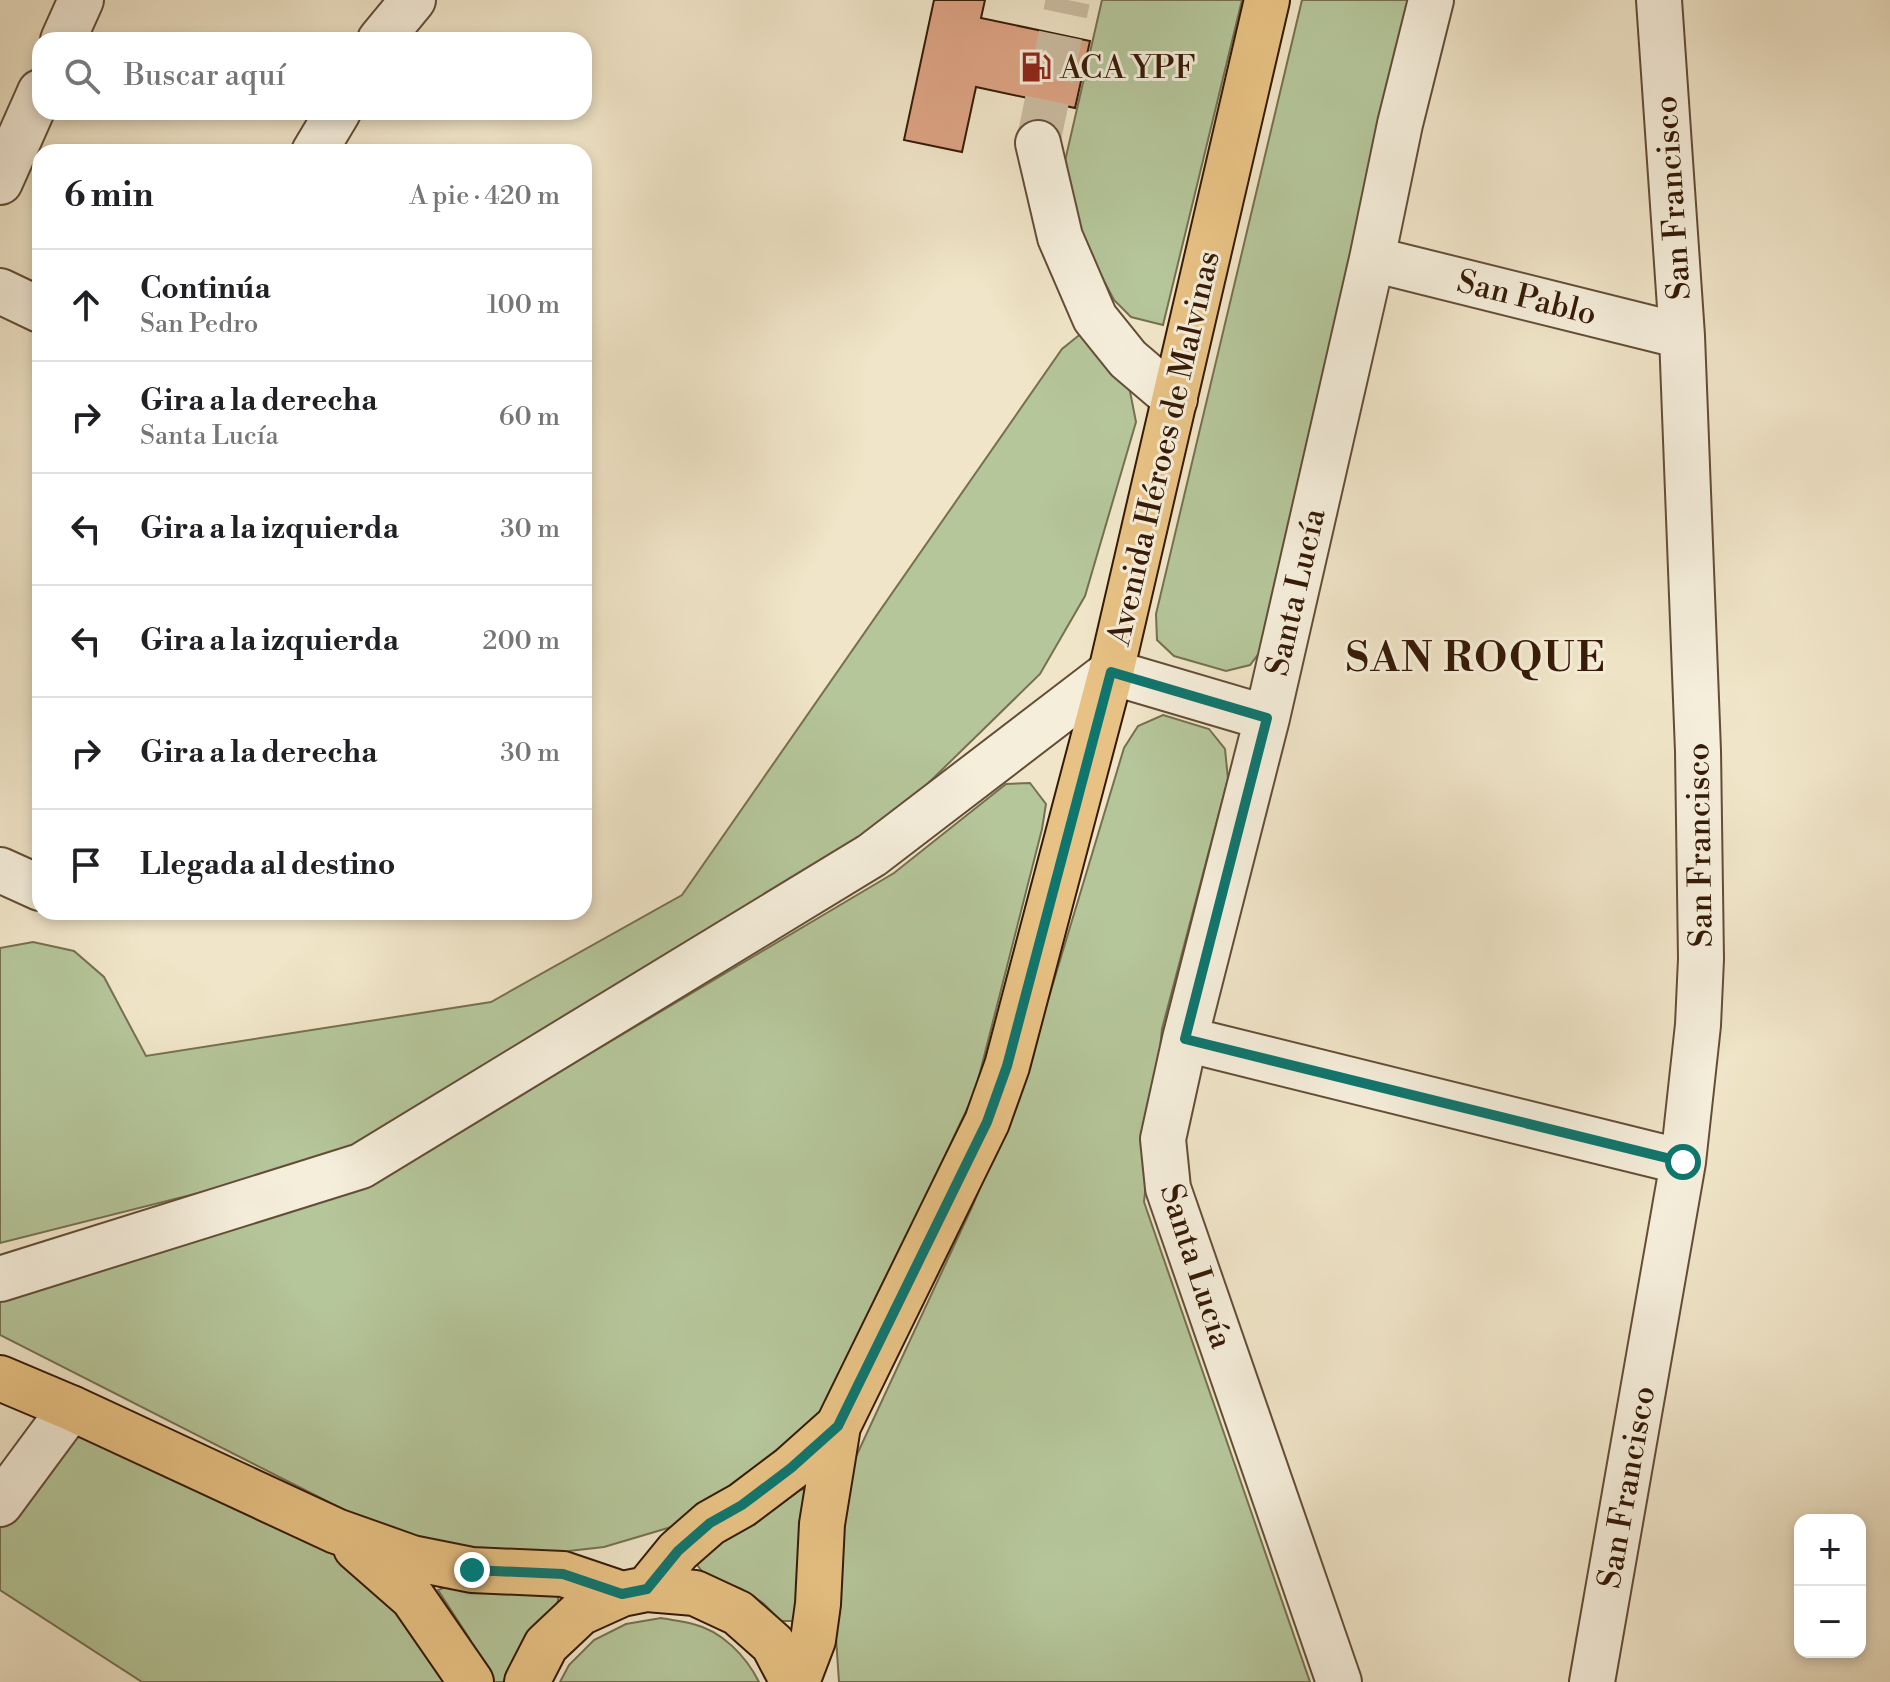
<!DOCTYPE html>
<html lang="es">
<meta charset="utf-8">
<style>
:root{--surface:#fff;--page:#f2f2f2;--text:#202124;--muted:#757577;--line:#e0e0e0}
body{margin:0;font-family:"Libre Bodoni",serif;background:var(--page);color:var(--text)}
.controls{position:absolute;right:24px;bottom:24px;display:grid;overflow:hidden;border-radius:16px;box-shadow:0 4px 12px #0003}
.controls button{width:72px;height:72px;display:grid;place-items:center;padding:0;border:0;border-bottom:2px solid var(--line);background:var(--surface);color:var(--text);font:40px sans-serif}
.stop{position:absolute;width:24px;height:24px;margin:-18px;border:6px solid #0f766e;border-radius:50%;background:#fff}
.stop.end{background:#0f766e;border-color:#fff;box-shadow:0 2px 8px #0008}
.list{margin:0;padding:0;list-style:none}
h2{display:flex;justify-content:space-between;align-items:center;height:104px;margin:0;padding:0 32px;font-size:34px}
h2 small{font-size:26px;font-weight:400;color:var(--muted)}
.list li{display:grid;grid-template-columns:52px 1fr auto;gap:24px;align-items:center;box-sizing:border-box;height:112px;padding:0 32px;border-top:2px solid var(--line)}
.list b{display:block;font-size:30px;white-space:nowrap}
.list p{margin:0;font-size:26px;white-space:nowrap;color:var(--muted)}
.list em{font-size:26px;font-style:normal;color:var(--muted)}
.icon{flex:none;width:44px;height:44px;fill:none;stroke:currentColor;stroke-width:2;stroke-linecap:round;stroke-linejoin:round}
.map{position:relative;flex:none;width:1890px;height:1682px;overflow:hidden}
.search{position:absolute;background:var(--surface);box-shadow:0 4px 12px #0003;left:32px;top:32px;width:560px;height:88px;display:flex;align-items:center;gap:20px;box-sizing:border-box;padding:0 28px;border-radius:24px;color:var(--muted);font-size:30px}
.panel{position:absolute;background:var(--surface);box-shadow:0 4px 12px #0003;left:32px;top:144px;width:560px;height:776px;border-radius:24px}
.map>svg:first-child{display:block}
.green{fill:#b5c69a;stroke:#767050;stroke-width:2}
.building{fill:#dda383;stroke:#361a06;stroke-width:2}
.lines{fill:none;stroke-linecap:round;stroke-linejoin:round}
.minor-tunnel{stroke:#cbbca1;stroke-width:44;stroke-dasharray:44 22;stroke-linecap:butt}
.minor-casing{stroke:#644d36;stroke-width:48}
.major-casing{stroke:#361a06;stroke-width:48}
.minor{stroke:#f5eedb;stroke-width:44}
.major{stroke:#e8c284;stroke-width:44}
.route{stroke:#0f766e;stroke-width:10}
.labels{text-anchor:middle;stroke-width:6;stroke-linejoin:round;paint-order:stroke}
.poi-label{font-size:32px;fill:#361a06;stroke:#f5eedb;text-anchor:start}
.street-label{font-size:32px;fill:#361a06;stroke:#f5eedb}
.district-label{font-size:40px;font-weight:bold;letter-spacing:2px;fill:#361a06;stroke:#f5eedb}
</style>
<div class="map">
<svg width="1890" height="1682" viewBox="0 0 1890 1682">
<rect width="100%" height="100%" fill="#f0e5c8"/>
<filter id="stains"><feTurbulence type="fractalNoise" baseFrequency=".0025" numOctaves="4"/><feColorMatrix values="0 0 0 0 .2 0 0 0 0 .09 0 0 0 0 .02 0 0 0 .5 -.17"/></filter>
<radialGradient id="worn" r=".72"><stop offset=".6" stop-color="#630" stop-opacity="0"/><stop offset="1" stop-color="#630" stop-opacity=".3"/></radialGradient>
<path class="green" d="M 1102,0 L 1242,0 L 1163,325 L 1131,317 L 1114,300 L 1080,235 L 1065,161 Z
M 1302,0 L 1413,0 L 1263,648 L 1250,665 L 1226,671 L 1174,656 L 1157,640 L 1156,614 Z
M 1083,332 L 1127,376 L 1136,422 L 1085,596 L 1040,674 L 869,841 L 361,1152 L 0,1243 L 0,948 L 33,942 L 74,951 L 104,977 L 146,1056 L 491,1002 L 682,895 L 1062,349 Z
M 1163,715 L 1209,729 L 1225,749 L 1228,779 L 1162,1029 L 1144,1202 L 1310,1682 L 839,1682 L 835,1623 L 846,1478 L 972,1207 L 1020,1093 L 1124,748 L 1138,726 Z
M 1030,783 L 1046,804 L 1042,829 L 975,1092 L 826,1408 L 781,1453 L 678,1525 L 604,1547 L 533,1555 L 470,1551 L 374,1525 L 0,1335 L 0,1298 L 377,1180 L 894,873 L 1006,784 Z
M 65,1435 L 99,1440 L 322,1545 L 362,1577 L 396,1607 L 451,1682 L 142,1682 L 0,1590 L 0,1506 Z
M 805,1489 L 808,1498 L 798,1621 L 781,1621 L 763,1603 L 741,1589 L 704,1574 L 695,1562 L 703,1550 L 795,1491 Z
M 446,1587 L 559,1593 L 557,1607 L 513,1682 L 493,1682 L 490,1680 L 469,1638 L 438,1590 Z
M 661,1618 C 671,1620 682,1621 693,1624 C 722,1631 746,1656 759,1682 L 560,1682 L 569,1665 L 594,1640 L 626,1624 Z"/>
<path class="building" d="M 934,0 L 985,0 L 981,18 L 1090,41 L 1075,108 L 976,87 L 962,152 L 904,140 Z"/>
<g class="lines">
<path class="minor-tunnel" d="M 1038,143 L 1068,0"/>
<g class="minor-casing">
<path id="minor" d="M 63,40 L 81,0
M 380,40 L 413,0
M 1038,143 L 1060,237 L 1095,318 L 1128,359 L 1175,399
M 314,152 L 338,112
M 0,182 L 40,92
M 1372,259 L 1682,336
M 0,291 L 40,310
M 0,870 L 40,888
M 1185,1039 L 1683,1162
M 0,1279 L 361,1166 L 872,855 L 1111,672 L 1267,718
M 0,1504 L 71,1408
M 1339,1682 L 1168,1188 L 1163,1139 L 1185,1039 L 1267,718 L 1372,259 L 1400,124 L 1431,0
M 1592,1682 L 1683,1162 L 1698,1025 L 1701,959 L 1698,751 L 1682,336 L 1659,0"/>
</g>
<g class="major-casing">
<path id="major" d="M 0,1378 L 71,1408 L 336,1531 L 412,1558 L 472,1570 L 563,1574 L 622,1594
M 356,1548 L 413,1598 L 471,1682
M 647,1589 L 678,1551 L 710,1523 L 742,1505 L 791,1468 L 838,1426
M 527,1682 L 546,1645 L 580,1613 L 622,1594 L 647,1589 L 695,1593 L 738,1613 L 773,1644 L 793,1682
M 797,1682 L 813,1640 L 818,1604 L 822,1524 L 838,1426 L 987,1122 L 1007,1066 L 1111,672 L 1267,0"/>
</g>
<use href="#minor" class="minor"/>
<use href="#major" class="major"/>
</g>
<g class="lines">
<path class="route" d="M 472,1570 L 563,1574 L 622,1594 L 647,1589 L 678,1551 L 710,1523 L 742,1505 L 791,1468 L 838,1426 L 987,1122 L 1007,1066 L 1111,672 L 1267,718 L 1185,1039 L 1683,1162"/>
</g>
<defs>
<g id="fuel-bare" transform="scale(2.4)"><path d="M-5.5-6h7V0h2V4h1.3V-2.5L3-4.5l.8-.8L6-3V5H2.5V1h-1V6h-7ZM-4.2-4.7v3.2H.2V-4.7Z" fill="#8f2418" stroke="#f5eedb" stroke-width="2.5" paint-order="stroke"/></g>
</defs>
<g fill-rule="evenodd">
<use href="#fuel-bare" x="1036" y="67"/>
</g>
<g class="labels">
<g class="poi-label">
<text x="1060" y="78">ACA YPF</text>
</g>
<g class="street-label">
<text transform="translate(1672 198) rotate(-94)" y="11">San Francisco</text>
<text transform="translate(1527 297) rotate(14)" y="11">San Pablo</text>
<text transform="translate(1163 448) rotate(-77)" y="11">Avenida Héroes de Malvinas</text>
<text transform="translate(1295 592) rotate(-77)" y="11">Santa Lucía</text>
<text transform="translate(1699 845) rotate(-91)" y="11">San Francisco</text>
<text transform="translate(1197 1266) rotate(72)" y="11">Santa Lucía</text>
<text transform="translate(1626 1487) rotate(-80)" y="11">San Francisco</text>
</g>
<g class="district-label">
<text x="1476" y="671">SAN ROQUE</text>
</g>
</g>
<rect width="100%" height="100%" filter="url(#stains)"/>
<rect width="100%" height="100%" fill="url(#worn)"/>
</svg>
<div class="controls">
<button>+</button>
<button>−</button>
</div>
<div class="stop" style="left:1683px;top:1162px"></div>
<div class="stop end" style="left:472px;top:1570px"></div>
<div class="search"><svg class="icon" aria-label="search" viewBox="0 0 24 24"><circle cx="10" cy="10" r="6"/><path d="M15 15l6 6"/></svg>Buscar aquí</div>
<section class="panel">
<h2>6 min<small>A pie · 420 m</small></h2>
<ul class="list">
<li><svg class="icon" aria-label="ahead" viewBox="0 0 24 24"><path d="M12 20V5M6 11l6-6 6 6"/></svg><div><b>Continúa</b><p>San Pedro</p></div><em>100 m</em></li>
<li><svg class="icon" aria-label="right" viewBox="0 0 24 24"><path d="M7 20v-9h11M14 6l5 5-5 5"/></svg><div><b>Gira a la derecha</b><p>Santa Lucía</p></div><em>60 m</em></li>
<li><svg class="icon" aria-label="left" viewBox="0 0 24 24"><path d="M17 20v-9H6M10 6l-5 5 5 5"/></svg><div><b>Gira a la izquierda</b></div><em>30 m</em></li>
<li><svg class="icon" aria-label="left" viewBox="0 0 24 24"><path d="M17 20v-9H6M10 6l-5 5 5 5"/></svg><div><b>Gira a la izquierda</b></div><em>200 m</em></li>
<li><svg class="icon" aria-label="right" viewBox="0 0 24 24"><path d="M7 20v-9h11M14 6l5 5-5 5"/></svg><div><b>Gira a la derecha</b></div><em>30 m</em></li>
<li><svg class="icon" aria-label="arrive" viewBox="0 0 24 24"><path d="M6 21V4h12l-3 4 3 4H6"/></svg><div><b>Llegada al destino</b></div></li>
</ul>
</section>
</div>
